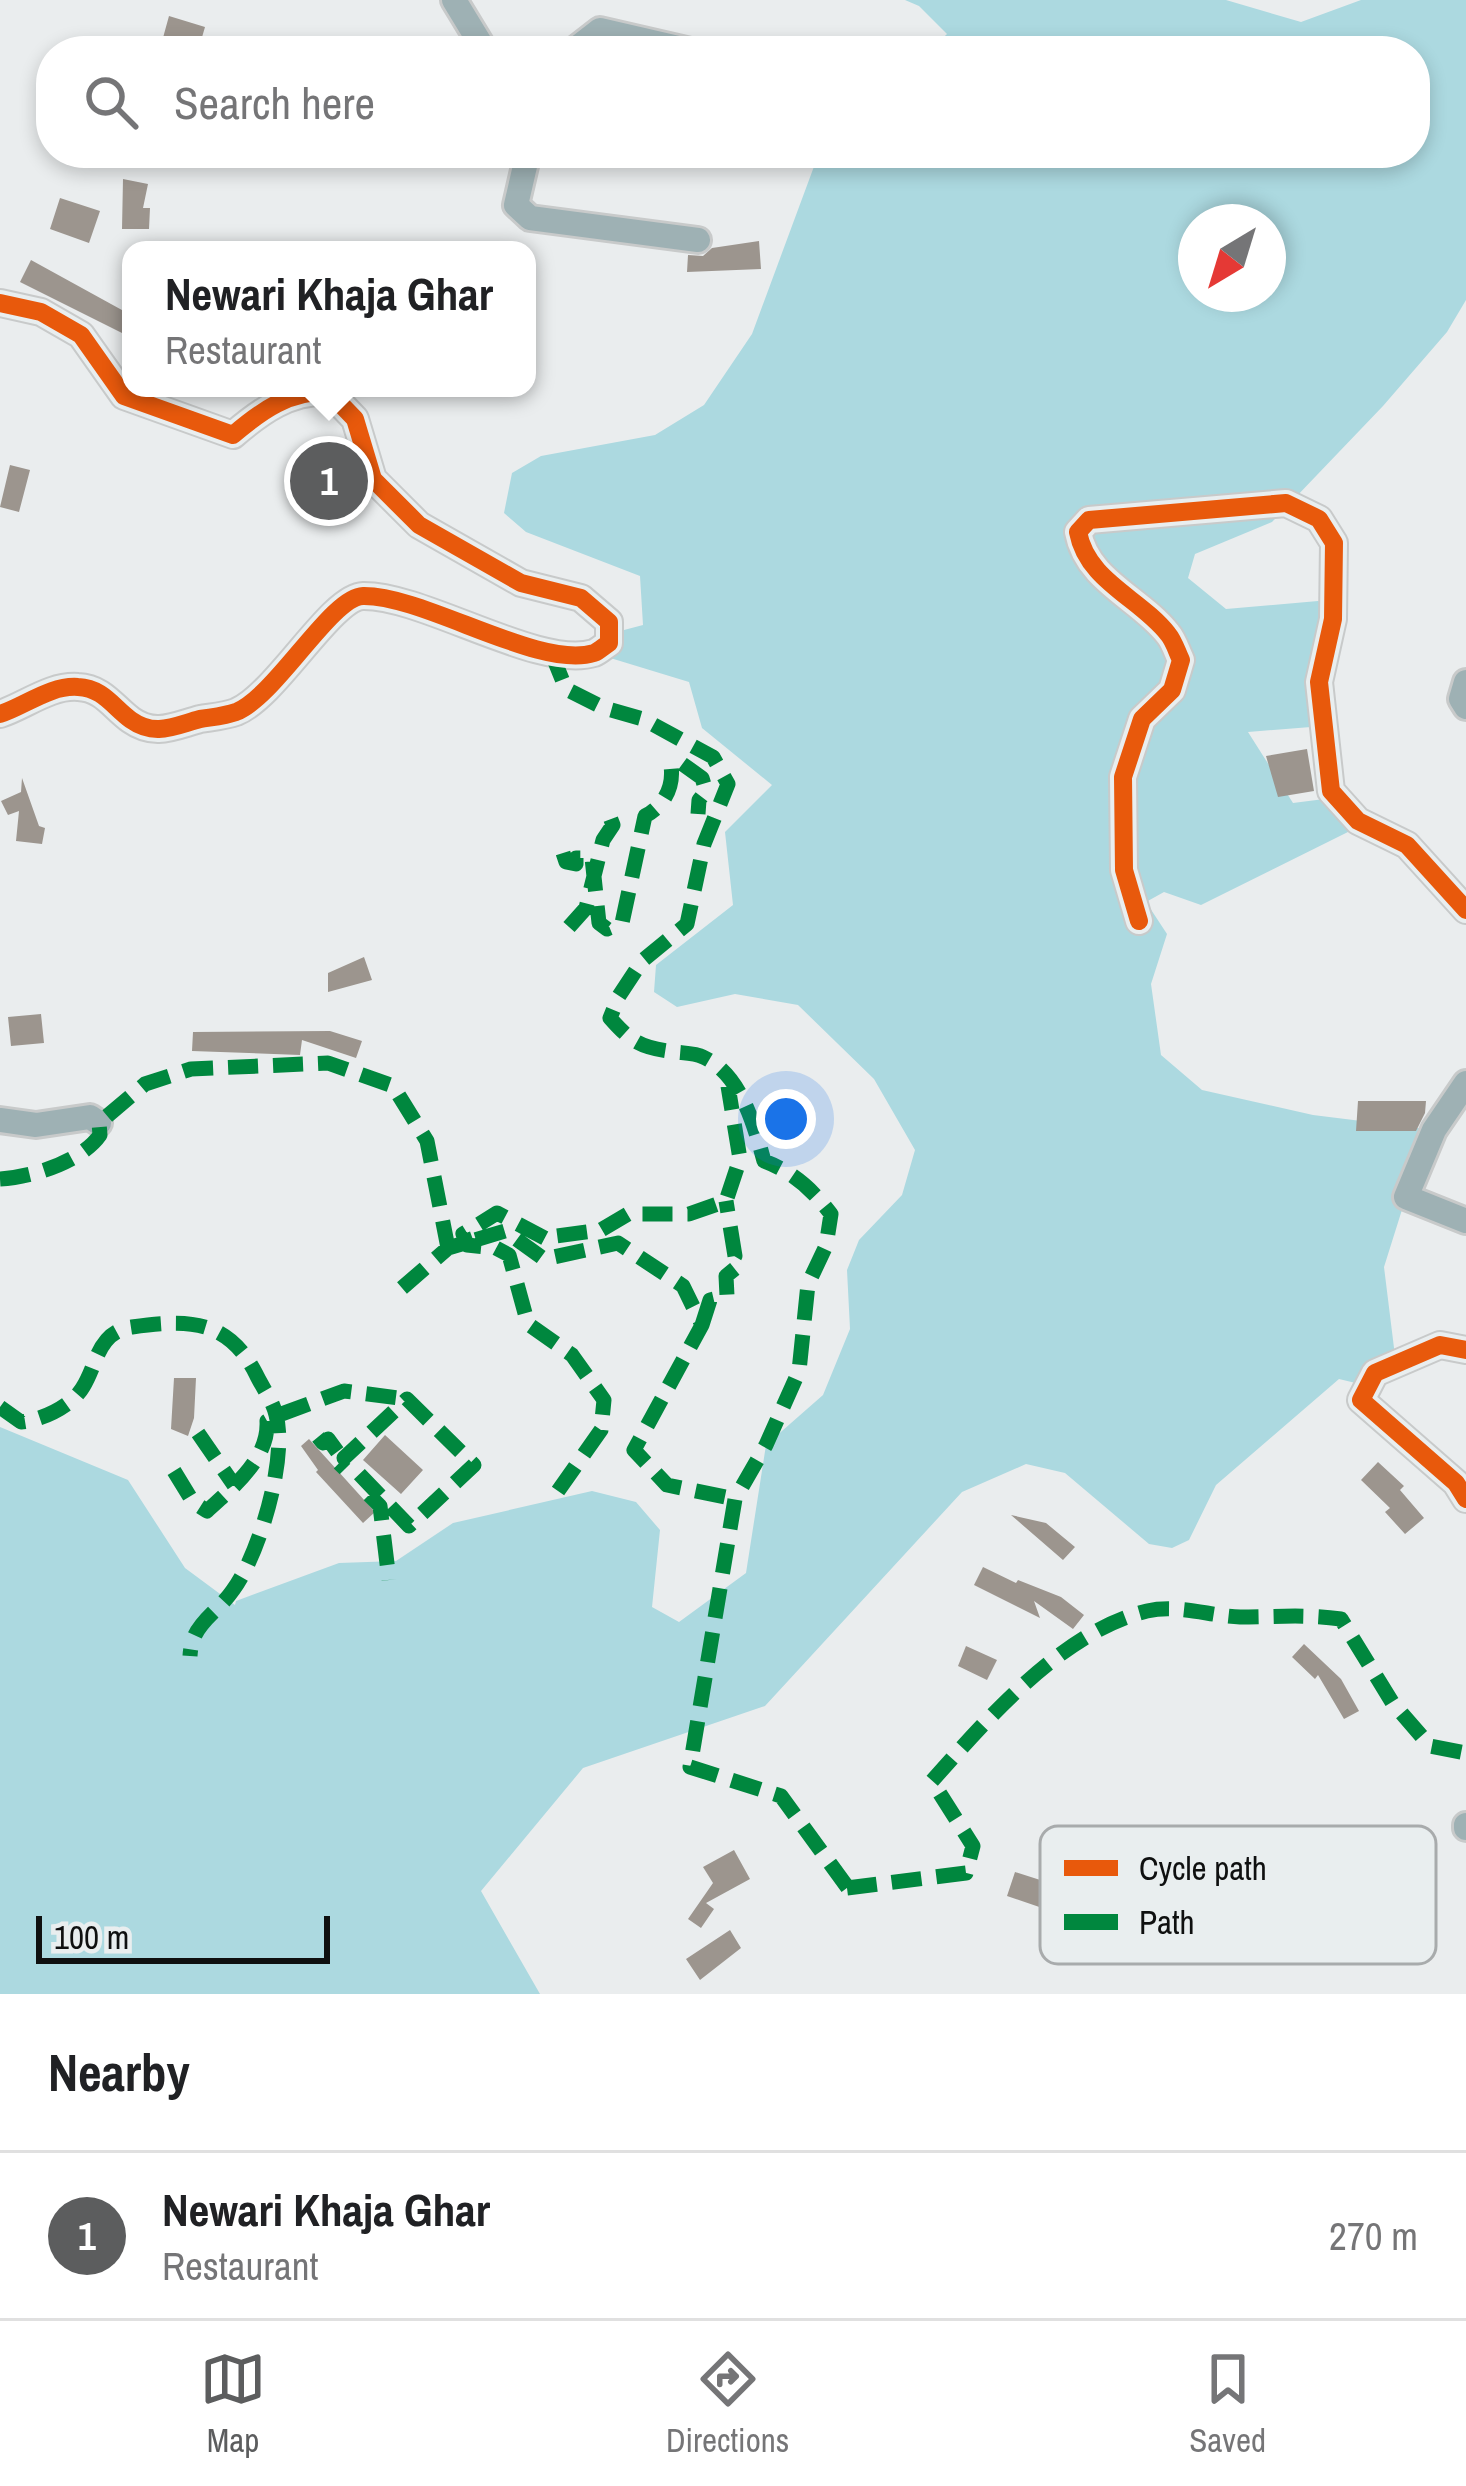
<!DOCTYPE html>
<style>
:root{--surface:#fff;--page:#f6f6f6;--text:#202124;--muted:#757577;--line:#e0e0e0;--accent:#5c5d5e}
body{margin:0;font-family:"Archivo Narrow",sans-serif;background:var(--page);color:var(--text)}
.compass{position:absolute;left:1178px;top:204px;width:108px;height:108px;border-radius:50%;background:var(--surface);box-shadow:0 6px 18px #0003;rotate:218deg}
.scale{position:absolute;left:36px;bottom:30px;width:294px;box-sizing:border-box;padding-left:12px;border:6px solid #0f1010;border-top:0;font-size:33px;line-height:42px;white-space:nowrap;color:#0f1010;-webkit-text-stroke:9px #e9eeef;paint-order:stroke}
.you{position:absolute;left:786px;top:1119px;width:42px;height:42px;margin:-30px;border:9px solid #fff;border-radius:50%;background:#1a73e8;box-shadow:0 0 0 18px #1a73e833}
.badge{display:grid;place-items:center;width:78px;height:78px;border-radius:50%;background:var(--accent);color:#fff;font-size:39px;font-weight:700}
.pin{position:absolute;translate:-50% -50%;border:6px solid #fff;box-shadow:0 3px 12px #0006}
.popup{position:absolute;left:122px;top:241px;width:414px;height:156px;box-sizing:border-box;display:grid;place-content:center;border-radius:24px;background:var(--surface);filter:drop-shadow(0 3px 9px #0005);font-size:39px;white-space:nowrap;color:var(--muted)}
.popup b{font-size:45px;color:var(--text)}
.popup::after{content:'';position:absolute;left:50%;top:100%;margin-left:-24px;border:24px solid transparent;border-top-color:var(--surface)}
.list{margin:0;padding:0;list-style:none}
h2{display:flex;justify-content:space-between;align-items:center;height:156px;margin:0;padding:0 48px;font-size:51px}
h2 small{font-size:39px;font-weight:400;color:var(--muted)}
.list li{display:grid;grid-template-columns:78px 1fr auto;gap:36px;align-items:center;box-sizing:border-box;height:168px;padding:0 48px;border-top:3px solid var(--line)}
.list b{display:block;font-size:45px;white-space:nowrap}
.list p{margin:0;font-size:39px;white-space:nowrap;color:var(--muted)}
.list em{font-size:39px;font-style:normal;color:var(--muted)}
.icon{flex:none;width:66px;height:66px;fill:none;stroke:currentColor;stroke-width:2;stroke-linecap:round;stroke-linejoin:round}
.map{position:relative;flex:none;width:1466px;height:1994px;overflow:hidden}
.search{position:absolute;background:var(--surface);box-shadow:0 6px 18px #0003;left:36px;right:36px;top:36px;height:132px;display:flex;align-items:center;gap:30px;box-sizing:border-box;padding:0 42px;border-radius:48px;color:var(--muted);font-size:45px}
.sheet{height:324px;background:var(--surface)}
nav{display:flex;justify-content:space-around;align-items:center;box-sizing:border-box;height:168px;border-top:3px solid var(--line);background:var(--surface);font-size:33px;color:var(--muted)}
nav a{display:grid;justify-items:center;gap:6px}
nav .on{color:var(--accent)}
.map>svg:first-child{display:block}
.forest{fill:#acd9e0;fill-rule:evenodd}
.building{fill:#9c958e}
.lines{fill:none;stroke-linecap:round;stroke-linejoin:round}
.minor-casing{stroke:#c8caca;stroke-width:30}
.minor{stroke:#9eb1b4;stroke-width:24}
.quiet{stroke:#00873e;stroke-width:15;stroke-dasharray:30 15;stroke-linecap:butt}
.cycleway-casing{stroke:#e9eeef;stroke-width:26}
.cycleway{stroke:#e8590c;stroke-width:18}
.key{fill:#e9eeef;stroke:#a8abac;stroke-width:3}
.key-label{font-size:33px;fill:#0f1010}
</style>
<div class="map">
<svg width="1466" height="1994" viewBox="0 0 1466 1994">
<rect width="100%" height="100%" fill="#eaedee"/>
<path class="forest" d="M 905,0 L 1226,0 L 1301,22 L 1361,0 L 1466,0 L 1466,300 L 1447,332 L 1383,406 L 1272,522 L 1195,554 L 1188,578 L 1226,609 L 1318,601 L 1342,610 L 1330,687 L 1336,725 L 1248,732 L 1293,803 L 1340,797 L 1354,829 L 1201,905 L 1164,892 L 1146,902 L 1167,934 L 1151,984 L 1161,1055 L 1202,1090 L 1313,1115 L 1434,1130 L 1406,1197 L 1384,1267 L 1396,1364 L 1368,1386 L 1339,1379 L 1216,1485 L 1189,1540 L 1172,1548 L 1149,1544 L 1065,1473 L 1026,1464 L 962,1492 L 765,1706 L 583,1768 L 481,1891 L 540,1994 L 0,1994 L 0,1427 L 128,1480 L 185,1568 L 235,1605 L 236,1601 L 339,1563 L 396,1561 L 453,1523 L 592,1491 L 636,1502 L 660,1530 L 652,1607 L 679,1622 L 746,1573 L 766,1445 L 823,1395 L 850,1329 L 847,1270 L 859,1240 L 902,1195 L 915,1150 L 874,1079 L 798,1005 L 735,994 L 677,1007 L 654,992 L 656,965 L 733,905 L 725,832 L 772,785 L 702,728 L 689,682 L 607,657 L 605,635 L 643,625 L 640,576 L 526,532 L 504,513 L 512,473 L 541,456 L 655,435 L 704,405 L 752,334 L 819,153 L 1415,153 L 1415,51 L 929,51 L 947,34 L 919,6 ZM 1196,222 L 1268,222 L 1268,294 L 1196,294 Z"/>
<path class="building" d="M 169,16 L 205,27 L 198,51 L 161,45 Z
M 123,179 L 148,184 L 143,208 L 150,208 L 149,229 L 122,229 Z
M 60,198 L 100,211 L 89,243 L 50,229 Z
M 759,241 L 761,269 L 687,272 L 688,255 L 703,256 L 712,248 Z
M 31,260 L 131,315 L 124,334 L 20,282 Z
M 10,465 L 30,470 L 19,512 L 0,507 Z
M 1307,749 L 1314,791 L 1278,797 L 1266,756 Z
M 22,778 L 39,826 L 45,828 L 42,844 L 16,841 L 19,811 L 8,815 L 1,801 L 21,792 Z
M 364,957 L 372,980 L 328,992 L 328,973 Z
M 41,1014 L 44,1043 L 11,1046 L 8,1017 Z
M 330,1031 L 362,1041 L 356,1058 L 302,1040 L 300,1055 L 192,1051 L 193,1032 Z
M 1358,1101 L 1426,1101 L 1425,1113 L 1416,1131 L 1356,1131 Z
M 174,1378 L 196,1378 L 194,1418 L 188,1436 L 171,1429 Z
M 385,1435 L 423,1470 L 401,1494 L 363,1460 Z
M 309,1439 L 375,1512 L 363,1523 L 316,1472 L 318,1470 L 301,1446 Z
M 1378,1462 L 1404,1486 L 1400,1490 L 1424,1518 L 1405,1534 L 1385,1512 L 1390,1508 L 1361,1480 Z
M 1011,1515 L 1046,1523 L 1075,1547 L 1063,1560 Z
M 983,1567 L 1016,1583 L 1018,1580 L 1061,1597 L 1084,1615 L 1073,1629 L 1034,1601 L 1040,1618 L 974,1585 Z
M 1304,1644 L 1341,1679 L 1359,1711 L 1344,1719 L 1318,1675 L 1315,1679 L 1292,1657 Z
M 966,1646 L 997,1660 L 987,1680 L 958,1666 Z
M 734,1850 L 750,1879 L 706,1903 L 714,1909 L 701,1928 L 688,1919 L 713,1883 L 703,1867 Z
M 1015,1872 L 1059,1886 L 1051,1911 L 1007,1896 Z
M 730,1930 L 741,1948 L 700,1980 L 686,1959 Z"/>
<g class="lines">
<g class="minor-casing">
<path id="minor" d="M 454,0 L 485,51
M 573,51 L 600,30 L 691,51
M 528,153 L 516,205 L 530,218 L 698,240
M 0,303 L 41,312 L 81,335 L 124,396 L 233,435 C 261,411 290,390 329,392 L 355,419 L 373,479 L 419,525 L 521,583 L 581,598 L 609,622 L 609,643 C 604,646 599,651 594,653 C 539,670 424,595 363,596 C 331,597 276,696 236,712 C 225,716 212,717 200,719 C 174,726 155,737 131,720 C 113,707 103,688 78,687 C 50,685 25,706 0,714
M 1466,682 L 1461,699 L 1466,707
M 1139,921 L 1124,870 L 1123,777 L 1142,719 L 1172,690 L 1181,660 C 1177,652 1174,641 1168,634 C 1140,598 1087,581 1078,532 L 1089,520 L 1286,503 L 1319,519 L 1334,543 L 1333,619 L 1319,682 L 1331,791 L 1358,821 L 1407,845 L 1466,910
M 1466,1083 L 1434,1130 L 1406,1197 L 1466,1221
M 0,1120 L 36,1125 L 90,1117 L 99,1123
M 1466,1350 L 1440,1345 L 1375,1373 L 1361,1400 L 1456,1483 L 1466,1499
M 1466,1825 L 1466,1828"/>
</g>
<use href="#minor" class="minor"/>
<path class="quiet" d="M 551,652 L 566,689 L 604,708 L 643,719 L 713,757 L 728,784 L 704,844 L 687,924 L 642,961 L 619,996 L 610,1018 C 632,1043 642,1048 675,1052 C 683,1053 696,1053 703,1057 C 741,1074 754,1125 764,1161 C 793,1172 812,1189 831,1214 L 826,1246 L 808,1284 L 799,1371 L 766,1445 L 735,1499 L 690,1767 L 781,1796 L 856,1899
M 563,853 L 566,862 L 576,864 L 576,858 L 592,858 L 599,923 L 607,929 L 622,923 L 645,816 C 664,806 674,787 671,766 L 681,763 L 702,778 L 706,791 L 699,800 L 698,814
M 569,927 L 586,908 L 603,840 L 613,825 L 610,817 L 598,815
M 0,1179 C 32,1177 81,1162 100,1135 L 99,1123 L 145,1084 L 191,1069 L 328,1063 L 393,1086 L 427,1141 L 448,1248
M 402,1288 L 448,1248 L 505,1231 L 544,1259 L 618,1243 L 683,1286 L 702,1325 L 634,1450 L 667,1485 L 735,1499
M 702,1325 L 710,1300 L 727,1296 L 726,1276 L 736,1268 L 732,1261 L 735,1256 L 726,1201
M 407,1399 L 474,1465 L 409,1526 L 344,1458 Z
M 0,1407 L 21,1422 C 42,1420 72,1406 83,1387 C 98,1363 97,1332 132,1327 C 188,1319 228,1319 256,1374 C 262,1387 273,1401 276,1415 C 288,1458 259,1555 233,1590 C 215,1616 192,1622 190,1656
M 198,1433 L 234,1485
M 318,1437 L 323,1443 L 328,1439 L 339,1454 L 335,1459 L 345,1469
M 174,1471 L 193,1502 L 207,1511 C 233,1487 269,1459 267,1421 L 276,1416 L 344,1391 L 407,1399
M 558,1491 L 601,1430 L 604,1400 L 572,1355 L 528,1324 L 509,1255 L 496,1248 L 467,1245 L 463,1234 L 497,1213 L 550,1241 L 556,1236 L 601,1230 L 628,1214 L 689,1214 L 726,1201 L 740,1159 L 728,1086
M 369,1495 L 380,1506 L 389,1580
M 847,1888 L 966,1873 L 973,1846 L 932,1781 C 987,1719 1063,1631 1147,1611 C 1178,1604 1210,1616 1240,1617 C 1277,1617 1303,1614 1341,1619 L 1392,1702 L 1430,1746 L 1466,1753"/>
<g class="cycleway-casing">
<path id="cycleway" d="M 0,303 L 41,312 L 81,335 L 124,396 L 233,435 C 261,411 290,390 329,392 L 355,419 L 373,479 L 419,525 L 521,583 L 581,598 L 609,622 L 609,643 C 604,646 599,651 594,653 C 539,670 424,595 363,596 C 331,597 276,696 236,712 C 225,716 212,717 200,719 C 174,726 155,737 131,720 C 113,707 103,688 78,687 C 50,685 25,706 0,714
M 1139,921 L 1124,870 L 1123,777 L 1142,719 L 1172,690 L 1181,660 C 1177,652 1174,641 1168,634 C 1140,598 1087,581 1078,532 L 1089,520 L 1286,503 L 1319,519 L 1334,543 L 1333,619 L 1319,682 L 1331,791 L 1358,821 L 1407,845 L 1466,910
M 1466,1350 L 1440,1345 L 1375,1373 L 1361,1400 L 1456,1483 L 1466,1499"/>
</g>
<use href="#cycleway" class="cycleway"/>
</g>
<rect x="1040" y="1826" width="396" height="138" rx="18" class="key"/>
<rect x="1064" y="1860" width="54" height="16" fill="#e8590c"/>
<rect x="1064" y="1914" width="54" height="16" fill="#00873e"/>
<g class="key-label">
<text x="1139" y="1880">Cycle path</text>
<text x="1139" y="1934">Path</text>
</g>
</svg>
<svg class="compass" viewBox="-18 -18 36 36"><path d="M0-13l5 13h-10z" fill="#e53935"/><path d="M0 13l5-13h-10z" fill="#757577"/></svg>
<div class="scale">100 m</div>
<div class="you"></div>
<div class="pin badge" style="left:329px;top:481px">1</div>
<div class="popup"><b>Newari Khaja Ghar</b>Restaurant</div>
<div class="search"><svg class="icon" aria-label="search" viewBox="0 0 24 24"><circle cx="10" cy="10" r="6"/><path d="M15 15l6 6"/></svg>Search here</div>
</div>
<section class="sheet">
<h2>Nearby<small></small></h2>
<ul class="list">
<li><span class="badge">1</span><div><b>Newari Khaja Ghar</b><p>Restaurant</p></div><em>270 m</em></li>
</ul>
</section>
<nav>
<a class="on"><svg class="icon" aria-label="map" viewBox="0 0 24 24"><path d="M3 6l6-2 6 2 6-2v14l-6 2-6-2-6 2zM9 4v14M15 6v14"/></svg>Map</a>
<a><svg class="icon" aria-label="directions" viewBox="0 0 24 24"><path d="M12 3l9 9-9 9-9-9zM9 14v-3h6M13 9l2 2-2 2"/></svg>Directions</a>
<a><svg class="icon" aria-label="saved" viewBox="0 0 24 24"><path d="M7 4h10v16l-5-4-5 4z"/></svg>Saved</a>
</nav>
